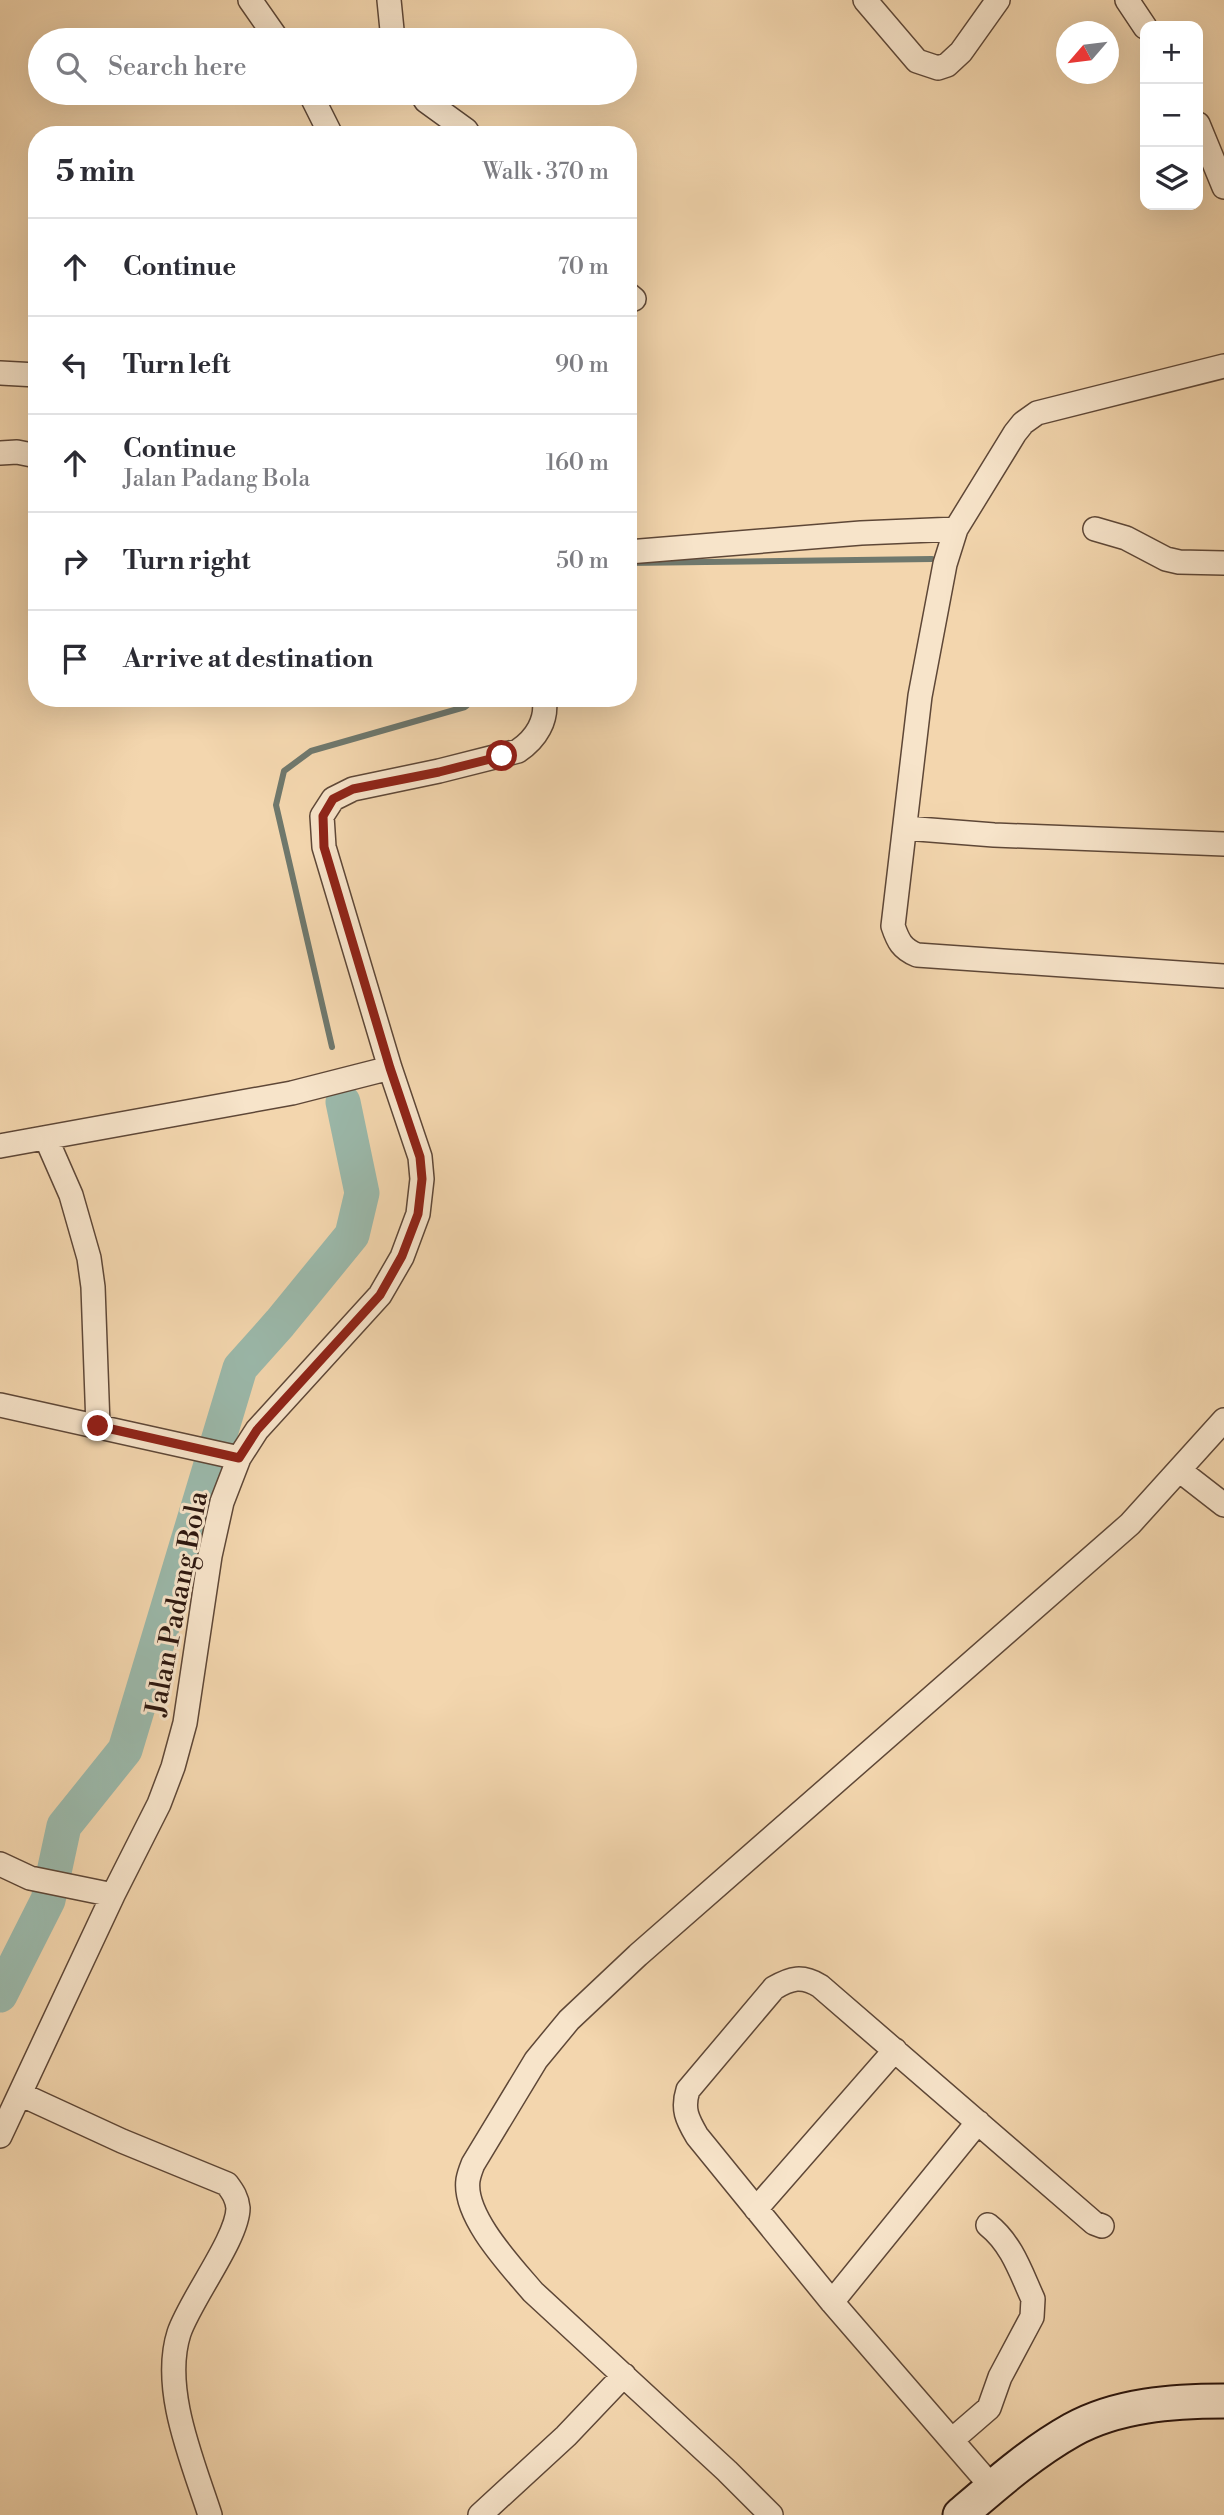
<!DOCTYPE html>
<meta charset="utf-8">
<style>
:root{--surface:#fff;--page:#f2f2f3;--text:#2b2b33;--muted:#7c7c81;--line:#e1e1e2}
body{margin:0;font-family:"Libre Bodoni",serif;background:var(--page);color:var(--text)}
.controls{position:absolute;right:21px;top:21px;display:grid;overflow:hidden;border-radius:14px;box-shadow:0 7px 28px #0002}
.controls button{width:63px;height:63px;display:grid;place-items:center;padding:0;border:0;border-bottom:2px solid var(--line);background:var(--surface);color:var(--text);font:35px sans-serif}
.compass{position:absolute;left:1056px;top:21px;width:63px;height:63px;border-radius:50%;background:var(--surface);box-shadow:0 7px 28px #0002;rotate:242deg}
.stop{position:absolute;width:21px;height:21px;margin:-16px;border:5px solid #8f2418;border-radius:50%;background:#fff}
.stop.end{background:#8f2418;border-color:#fff;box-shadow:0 2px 7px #0008}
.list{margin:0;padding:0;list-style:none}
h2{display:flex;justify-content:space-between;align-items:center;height:91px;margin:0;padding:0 28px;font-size:30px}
h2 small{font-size:23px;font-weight:400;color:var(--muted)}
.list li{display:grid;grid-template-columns:46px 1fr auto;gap:21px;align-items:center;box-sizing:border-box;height:98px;padding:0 28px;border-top:2px solid var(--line)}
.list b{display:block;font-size:26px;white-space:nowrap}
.list p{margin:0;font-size:23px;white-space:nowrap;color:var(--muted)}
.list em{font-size:23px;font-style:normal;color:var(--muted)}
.icon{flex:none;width:38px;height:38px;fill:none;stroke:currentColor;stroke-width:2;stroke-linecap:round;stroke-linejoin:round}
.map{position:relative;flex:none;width:1224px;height:2515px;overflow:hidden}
.search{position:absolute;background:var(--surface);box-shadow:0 7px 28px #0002;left:28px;top:28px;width:609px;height:77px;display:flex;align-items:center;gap:18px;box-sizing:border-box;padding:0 24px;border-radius:38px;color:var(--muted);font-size:26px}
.panel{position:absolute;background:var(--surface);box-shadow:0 7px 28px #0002;left:28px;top:126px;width:609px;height:581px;border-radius:28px}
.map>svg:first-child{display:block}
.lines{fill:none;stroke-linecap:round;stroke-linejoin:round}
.stream{stroke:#6f786d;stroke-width:6}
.river{stroke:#9bb9ab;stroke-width:35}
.street-casing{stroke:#5e4737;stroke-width:26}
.secondary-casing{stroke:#2d170f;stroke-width:37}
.street{stroke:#f7e4ca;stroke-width:23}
.secondary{stroke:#f7e4ca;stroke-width:33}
.route{stroke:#8f2418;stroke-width:9}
.labels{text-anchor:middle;stroke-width:6;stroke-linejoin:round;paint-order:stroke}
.street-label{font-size:28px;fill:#2d170f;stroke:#f7e4ca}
</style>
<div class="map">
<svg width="1224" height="2515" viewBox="0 0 1224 2515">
<rect width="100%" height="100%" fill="#f3d6ae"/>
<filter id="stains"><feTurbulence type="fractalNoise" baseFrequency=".00286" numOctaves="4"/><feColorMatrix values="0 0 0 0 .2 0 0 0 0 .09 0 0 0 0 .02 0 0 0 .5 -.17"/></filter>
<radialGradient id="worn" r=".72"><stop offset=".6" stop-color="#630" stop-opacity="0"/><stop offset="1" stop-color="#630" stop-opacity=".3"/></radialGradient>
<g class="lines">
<path class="stream" d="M 628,563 L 932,559
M 332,1047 L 276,805 L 284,771 L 311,751 L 465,707 L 476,698"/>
<path class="river" d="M 0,1995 L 48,1900 L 64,1826 L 125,1750 L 240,1368 L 280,1323 L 352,1235 L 362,1193 L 343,1102"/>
<g class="street-casing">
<path id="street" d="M 250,0 L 278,40
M 389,0 L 393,40
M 865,0 L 917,61 L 938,68 L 947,65 L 961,52 L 998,0
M 1127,0 L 1145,27
M 310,93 L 331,135
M 421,93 L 426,101 L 466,130 L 469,135
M 1198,124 L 1224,187
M 628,294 L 634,299
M 1224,366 L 1037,413 L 1023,423 L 1015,433 L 956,529 L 945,564 L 920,696 L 893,926 C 898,941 902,949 917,955 L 1224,976
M 0,373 L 37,375
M 0,453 L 17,452 L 37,456
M 1095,529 L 1126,538 L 1166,559 L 1179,562 L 1224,563
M 628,552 L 861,533 L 956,529
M 905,828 L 994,835 L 1224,844
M 46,1138 L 71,1195 L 89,1258 L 93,1287 L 98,1426
M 0,1146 L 292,1093 L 390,1068
M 0,1405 L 239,1458
M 1179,1470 L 1224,1505
M 0,1864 L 30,1878 L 113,1895
M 20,2094 L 122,2141 L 227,2184 C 233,2192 237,2198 238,2208 C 238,2238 190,2300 179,2333 C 161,2389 193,2462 210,2515
M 0,2136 L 113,1895 L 159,1804 L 173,1767 L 185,1723 L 210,1556 L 222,1502 L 239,1458 L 257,1430 L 380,1295 L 402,1257 L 418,1214 L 422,1179 L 420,1157 L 390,1068 L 324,847 L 322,816 L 333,799 L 353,789 L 439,771 L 518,751 C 536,739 548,720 544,698
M 756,2209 L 895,2050
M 832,2302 L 978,2122
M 952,2440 L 989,2408 L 1000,2377 L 1032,2317 L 1033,2299 C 1021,2273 1012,2244 988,2225
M 992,2487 L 832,2302 L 697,2136 C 687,2119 682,2109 688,2090 L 774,1988 C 791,1978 802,1975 820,1986 L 1094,2223 L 1102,2226
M 480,2515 L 566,2436 L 624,2375
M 771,2515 L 727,2471 L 533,2292 C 511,2266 463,2216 468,2180 C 469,2174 471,2169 473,2164 L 536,2060 L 569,2020 L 638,1955 L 1130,1524 L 1224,1420"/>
</g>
<g class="secondary-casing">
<path id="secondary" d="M 960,2515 C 995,2485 1031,2453 1072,2430 C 1117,2405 1173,2401 1224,2401"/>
</g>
<use href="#street" class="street"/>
<use href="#secondary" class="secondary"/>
</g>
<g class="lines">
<path class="route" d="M 98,1426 L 239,1458 L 257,1430 L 380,1295 L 402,1256 L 418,1214 L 422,1179 L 420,1157 L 390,1068 L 324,847 L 323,816 L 333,799 L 353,789 L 439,772 L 502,756"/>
</g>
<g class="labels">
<g class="street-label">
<text transform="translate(176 1603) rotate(-79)" y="10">Jalan Padang Bola</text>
</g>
</g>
<rect width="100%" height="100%" filter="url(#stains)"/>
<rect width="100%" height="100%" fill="url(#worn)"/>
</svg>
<div class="controls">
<button>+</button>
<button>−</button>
<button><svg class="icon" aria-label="layers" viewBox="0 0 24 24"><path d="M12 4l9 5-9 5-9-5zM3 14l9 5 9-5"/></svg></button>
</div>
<svg class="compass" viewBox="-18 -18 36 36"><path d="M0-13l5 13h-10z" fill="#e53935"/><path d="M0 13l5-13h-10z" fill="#7c7c81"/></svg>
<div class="stop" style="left:502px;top:756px"></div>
<div class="stop end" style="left:98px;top:1426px"></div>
<div class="search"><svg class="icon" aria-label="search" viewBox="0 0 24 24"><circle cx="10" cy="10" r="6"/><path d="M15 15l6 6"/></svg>Search here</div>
<section class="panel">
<h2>5 min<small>Walk · 370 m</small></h2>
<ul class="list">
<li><svg class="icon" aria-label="ahead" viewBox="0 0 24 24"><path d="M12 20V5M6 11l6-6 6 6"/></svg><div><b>Continue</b></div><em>70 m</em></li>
<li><svg class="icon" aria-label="left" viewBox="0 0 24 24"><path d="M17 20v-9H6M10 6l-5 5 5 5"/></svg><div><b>Turn left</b></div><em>90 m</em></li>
<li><svg class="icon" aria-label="ahead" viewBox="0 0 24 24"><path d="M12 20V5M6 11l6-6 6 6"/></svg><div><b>Continue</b><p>Jalan Padang Bola</p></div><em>160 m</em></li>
<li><svg class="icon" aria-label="right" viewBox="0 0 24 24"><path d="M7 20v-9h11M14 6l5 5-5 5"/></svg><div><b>Turn right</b></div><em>50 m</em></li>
<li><svg class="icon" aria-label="arrive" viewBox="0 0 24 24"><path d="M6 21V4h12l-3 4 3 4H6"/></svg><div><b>Arrive at destination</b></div></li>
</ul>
</section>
</div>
